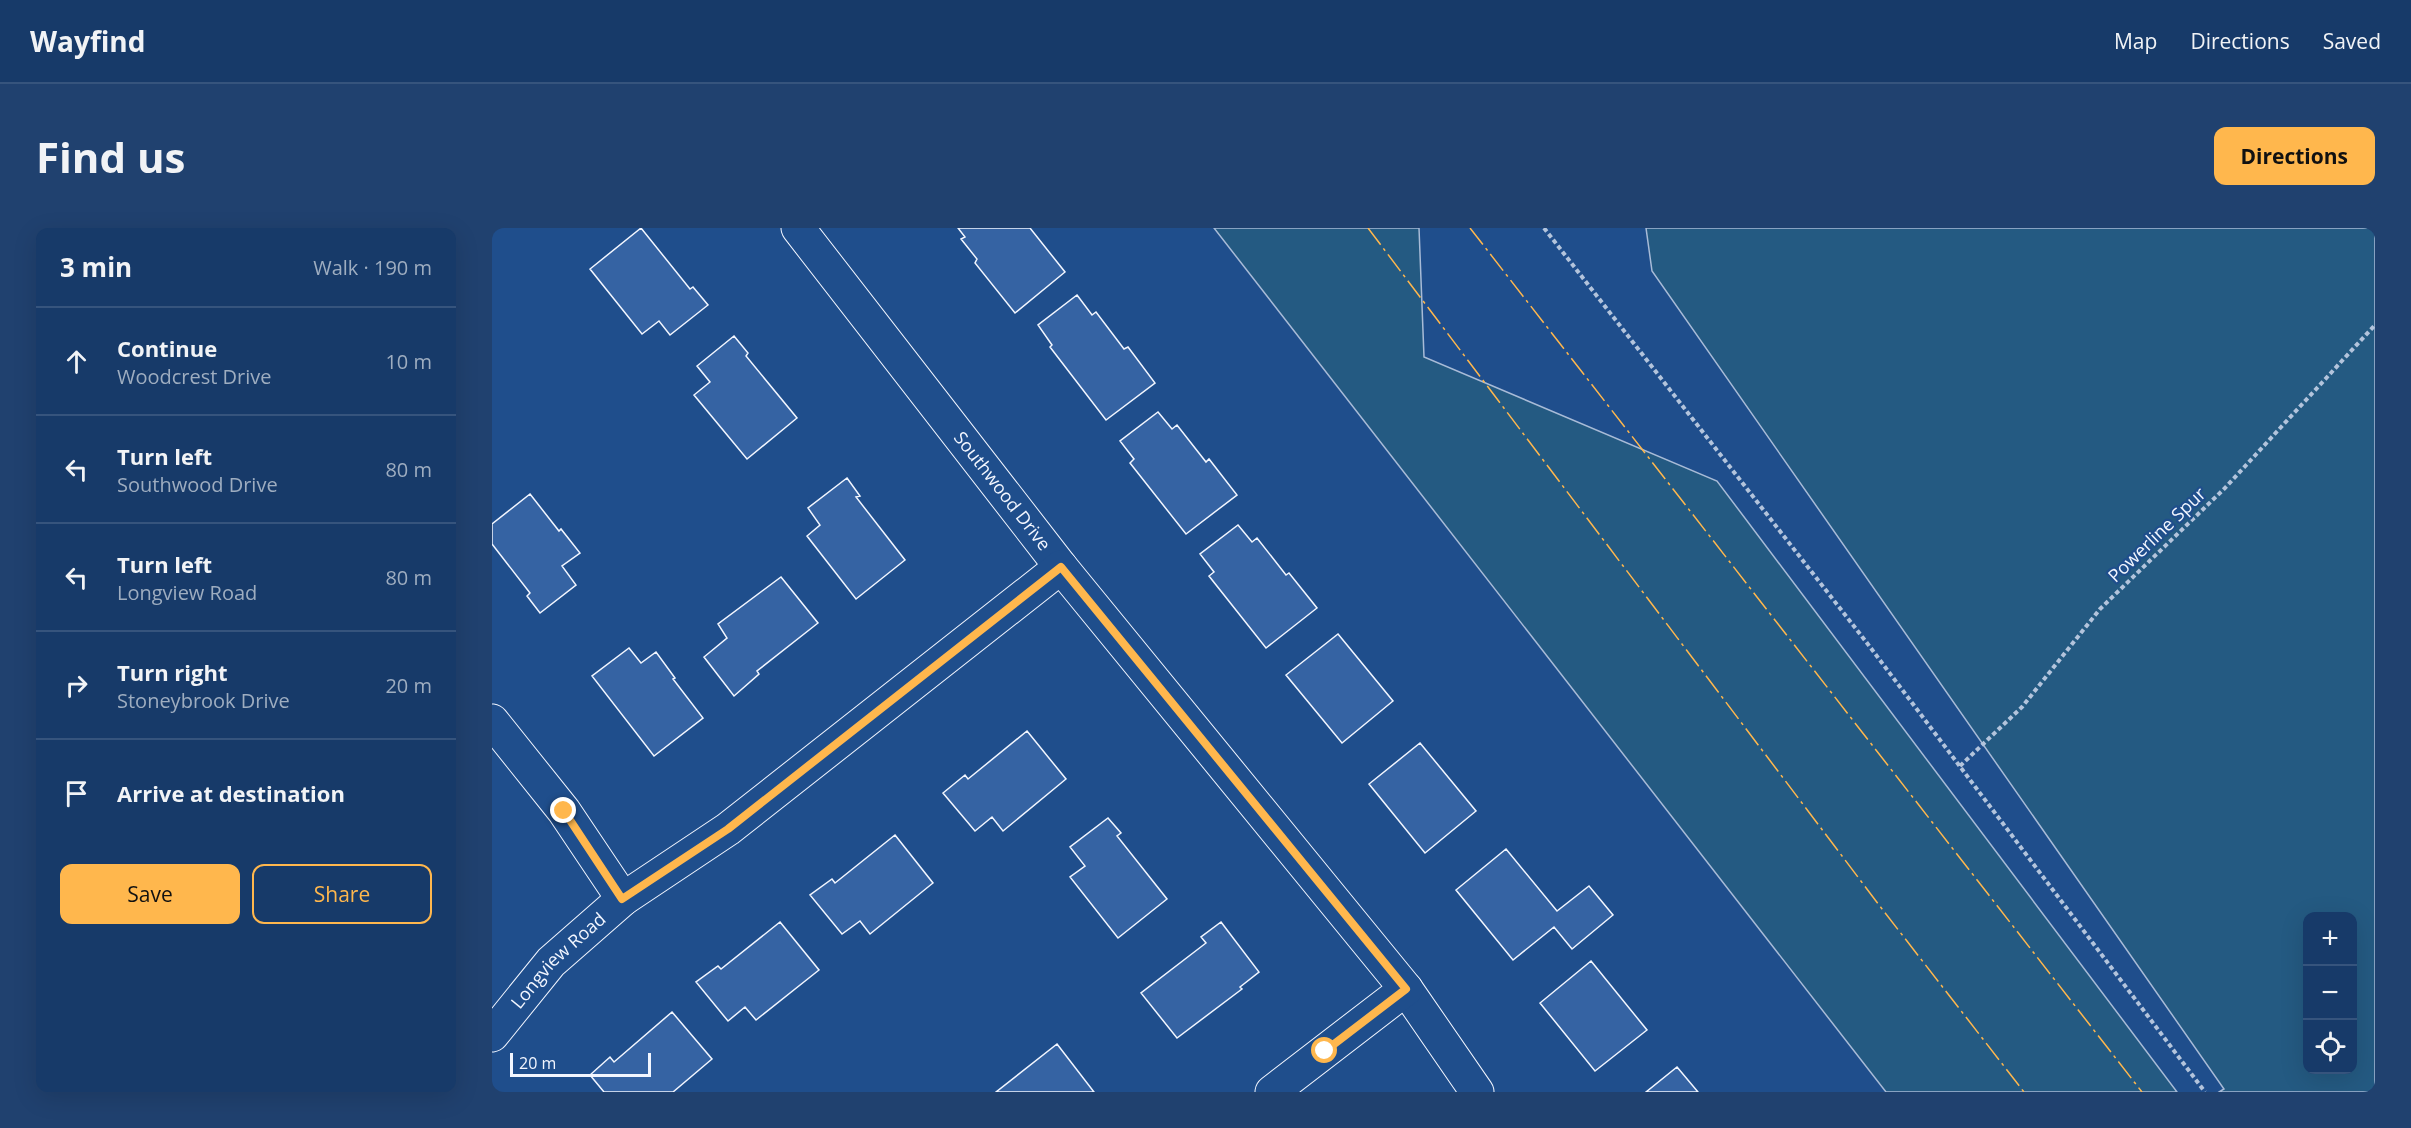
<!DOCTYPE html>
<meta charset="utf-8">
<style>
:root{--surface:#173a69;--page:#20416f;--text:#f1f3f6;--muted:#9eadc0;--line:#36547d;--accent:#ffb74d}
body{margin:0;font-family:"Open Sans",sans-serif;background:var(--page);color:var(--text)}
.controls{position:absolute;right:18px;bottom:18px;display:grid;overflow:hidden;border-radius:12px;box-shadow:0 6px 24px #0002}
.controls button{width:54px;height:54px;display:grid;place-items:center;padding:0;border:0;border-bottom:2px solid var(--line);background:var(--surface);color:var(--text);font:30px sans-serif}
.scale{position:absolute;left:18px;bottom:15px;width:141px;box-sizing:border-box;padding-left:6px;border:3px solid #f2f6ff;border-top:0;font-size:16px;line-height:21px;white-space:nowrap;color:#f2f6ff;-webkit-text-stroke:4px #1f4e8c;paint-order:stroke}
.stop{position:absolute;width:18px;height:18px;margin:-14px;border:4px solid #ffb74d;border-radius:50%;background:#fff}
.stop.end{background:#ffb74d;border-color:#fff;box-shadow:0 2px 6px #0008}
.list{margin:0;padding:0;list-style:none}
h2{display:flex;justify-content:space-between;align-items:center;height:78px;margin:0;padding:0 24px;font-size:26px}
h2 small{font-size:20px;font-weight:400;color:var(--muted)}
.list li{display:grid;grid-template-columns:39px 1fr auto;gap:18px;align-items:center;box-sizing:border-box;height:108px;padding:0 24px;border-top:2px solid var(--line)}
.list b{display:block;font-size:22px;white-space:nowrap}
.list p{margin:0;font-size:20px;white-space:nowrap;color:var(--muted)}
.list em{font-size:20px;font-style:normal;color:var(--muted)}
.actions{display:flex;gap:12px;padding:18px 24px}
.actions a{flex:1;padding:14px 0;border:2px solid var(--accent);border-radius:12px;text-align:center;font-size:21px;color:var(--accent)}
.actions .main{background:var(--accent);color:#111}
.icon{flex:none;width:33px;height:33px;fill:none;stroke:currentColor;stroke-width:2;stroke-linecap:round;stroke-linejoin:round}
.map{position:relative;flex:none;width:1883px;height:864px;overflow:hidden;border-radius:12px}
header{display:flex;align-items:center;gap:36px;box-sizing:border-box;height:84px;padding:0 30px;background:var(--surface);border-bottom:2px solid var(--line)}
header strong{font-size:28px}
nav{display:flex;gap:33px;margin-inline-start:auto;font-size:21px}
.intro{display:flex;align-items:center;justify-content:space-between;box-sizing:border-box;height:144px;padding:0 36px}
h1{margin:0;font-size:42px}
.button{padding:15px 27px;border-radius:12px;background:var(--accent);color:#111;font-size:21px;font-weight:700}
main{display:flex;gap:36px;padding:0 36px}
aside{flex:1;background:var(--surface);border-radius:12px;box-shadow:0 6px 24px #0002}
.map>svg:first-child{display:block}
.green{fill:#245a82;stroke:#a8bbd7;stroke-width:1.5;fill-rule:evenodd}
.building{fill:#3563a3;stroke:#f2f6ff;stroke-width:1.5}
.lines{fill:none;stroke-linecap:round;stroke-linejoin:round}
.street-casing{stroke:#f2f6ff;stroke-width:35}
.path{stroke:#b3c4dc;stroke-width:4;stroke-dasharray:4.5 3;stroke-linecap:butt}
.street{stroke:#1f4e8c;stroke-width:33}
.power{stroke:#ffb74d;stroke-width:1.5;stroke-dasharray:21 4.5 3 4.5;stroke-linecap:butt}
.route{stroke:#ffb74d;stroke-width:8}
.labels{text-anchor:middle;stroke-width:4.5;stroke-linejoin:round;paint-order:stroke}
.street-label{font-size:18px;fill:#f2f6ff;stroke:#1f4e8c}
</style>
<header>
<strong>Wayfind</strong>
<nav><a>Map</a><a>Directions</a><a>Saved</a></nav>
</header>
<div class="intro"><h1>Find us</h1><a class="button">Directions</a></div>
<main>
<aside>
<h2>3 min<small>Walk · 190 m</small></h2>
<ul class="list">
<li><svg class="icon" aria-label="ahead" viewBox="0 0 24 24"><path d="M12 20V5M6 11l6-6 6 6"/></svg><div><b>Continue</b><p>Woodcrest Drive</p></div><em>10 m</em></li>
<li><svg class="icon" aria-label="left" viewBox="0 0 24 24"><path d="M17 20v-9H6M10 6l-5 5 5 5"/></svg><div><b>Turn left</b><p>Southwood Drive</p></div><em>80 m</em></li>
<li><svg class="icon" aria-label="left" viewBox="0 0 24 24"><path d="M17 20v-9H6M10 6l-5 5 5 5"/></svg><div><b>Turn left</b><p>Longview Road</p></div><em>80 m</em></li>
<li><svg class="icon" aria-label="right" viewBox="0 0 24 24"><path d="M7 20v-9h11M14 6l5 5-5 5"/></svg><div><b>Turn right</b><p>Stoneybrook Drive</p></div><em>20 m</em></li>
<li><svg class="icon" aria-label="arrive" viewBox="0 0 24 24"><path d="M6 21V4h12l-3 4 3 4H6"/></svg><div><b>Arrive at destination</b></div></li>
</ul>
<div class="actions"><a class="main">Save</a><a>Share</a></div>
</aside>
<div class="map">
<svg width="1883" height="864" viewBox="0 0 1883 864">
<rect width="100%" height="100%" fill="#1f4e8c"/>
<path class="green" d="M 722,0 L 927,0 L 932,129 L 1225,253 L 1685,864 L 1394,864 Z
M 1154,0 L 1883,0 L 1883,864 L 1727,864 L 1732,861 L 1160,43 ZM 1816,688 L 1860,688 L 1860,842 L 1816,842 Z"/>
<path class="building" d="M 149,0 L 198,61 L 201,59 L 216,77 L 178,107 L 167,93 L 150,106 L 98,41 Z
M 466,0 L 538,0 L 573,44 L 523,85 L 483,35 L 485,31 L 469,11 L 473,9 Z
M 585,67 L 600,87 L 604,84 L 632,121 L 636,119 L 663,155 L 614,192 L 558,119 L 560,117 L 546,97 Z
M 242,108 L 256,125 L 254,128 L 305,190 L 255,231 L 202,167 L 218,154 L 205,138 Z
M 666,184 L 680,201 L 685,197 L 714,234 L 717,231 L 745,267 L 694,306 L 638,235 L 642,231 L 628,213 Z
M 355,250 L 368,268 L 364,269 L 413,332 L 364,371 L 315,308 L 328,297 L 316,280 Z
M 38,266 L 67,303 L 69,301 L 88,325 L 70,338 L 84,357 L 48,385 L 35,368 L 38,365 L 0,316 L 0,296 Z
M 746,297 L 760,314 L 765,310 L 794,347 L 797,345 L 825,380 L 774,420 L 717,348 L 722,344 L 708,326 Z
M 289,349 L 326,395 L 265,443 L 267,446 L 242,468 L 212,429 L 235,410 L 226,396 Z
M 846,406 L 901,473 L 850,515 L 794,447 Z
M 137,420 L 149,435 L 164,424 L 183,450 L 181,451 L 211,490 L 162,528 L 100,448 Z
M 535,503 L 574,551 L 511,603 L 500,589 L 483,603 L 451,565 L 473,547 L 476,551 Z
M 928,515 L 984,583 L 933,625 L 877,556 Z
M 616,590 L 629,605 L 625,608 L 675,671 L 626,710 L 578,649 L 593,638 L 578,619 Z
M 403,607 L 441,655 L 378,706 L 368,693 L 350,706 L 318,667 L 340,651 L 343,655 Z
M 1014,621 L 1065,683 L 1097,658 L 1121,687 L 1080,721 L 1062,699 L 1021,732 L 964,662 Z
M 288,694 L 327,742 L 264,792 L 253,779 L 236,793 L 204,754 L 226,738 L 229,741 Z
M 729,694 L 767,744 L 748,759 L 750,761 L 685,810 L 649,765 L 714,715 L 709,709 Z
M 1099,733 L 1155,802 L 1103,843 L 1048,775 Z
M 180,784 L 220,831 L 181,864 L 112,864 L 98,847 L 118,829 L 122,834 Z
M 565,816 L 602,864 L 504,864 Z
M 1185,839 L 1206,864 L 1154,864 Z"/>
<g class="lines">
<g class="street-casing">
<g id="street">
<path id="s1" d="M 306,0 L 569,339 L 914,761 L 985,864"/>
<path d="M 0,493 L 72,583 L 131,671"/>
<path id="s2" d="M 0,807 L 59,734 L 131,671 L 236,601 L 569,339"/>
<path d="M 780,864 L 914,761"/>
</g>
</g>
<path class="path" d="M 1052,0 L 1375,415 L 1713,864
M 1468,538 L 1530,479 L 1608,381 L 1733,260 L 1883,97"/>
<use href="#street" class="street"/>
<path class="power" d="M 876,0 L 1387,677 L 1532,864
M 978,0 L 1650,864"/>
</g>
<g class="lines">
<path class="route" d="M 72,583 L 130,671 L 236,601 L 569,339 L 914,761 L 833,823"/>
</g>
<g class="labels">
<g class="street-label">
<text dy="6" stroke="none"><textPath href="#s1" startOffset="333">Southwood Drive</textPath></text>
<text transform="translate(1665 307) rotate(-44)" y="6">Powerline Spur</text>
<text dy="6" stroke="none"><textPath href="#s2" startOffset="100">Longview Road</textPath></text>
</g>
</g>
</svg>
<div class="controls">
<button>+</button>
<button>−</button>
<button><svg class="icon" aria-label="locate" viewBox="0 0 24 24"><circle cx="12" cy="12" r="6"/><path d="M12 2v4M12 18v4M2 12h4M18 12h4"/></svg></button>
</div>
<div class="scale">20 m</div>
<div class="stop" style="left:833px;top:823px"></div>
<div class="stop end" style="left:72px;top:583px"></div>
</div>
</main>
